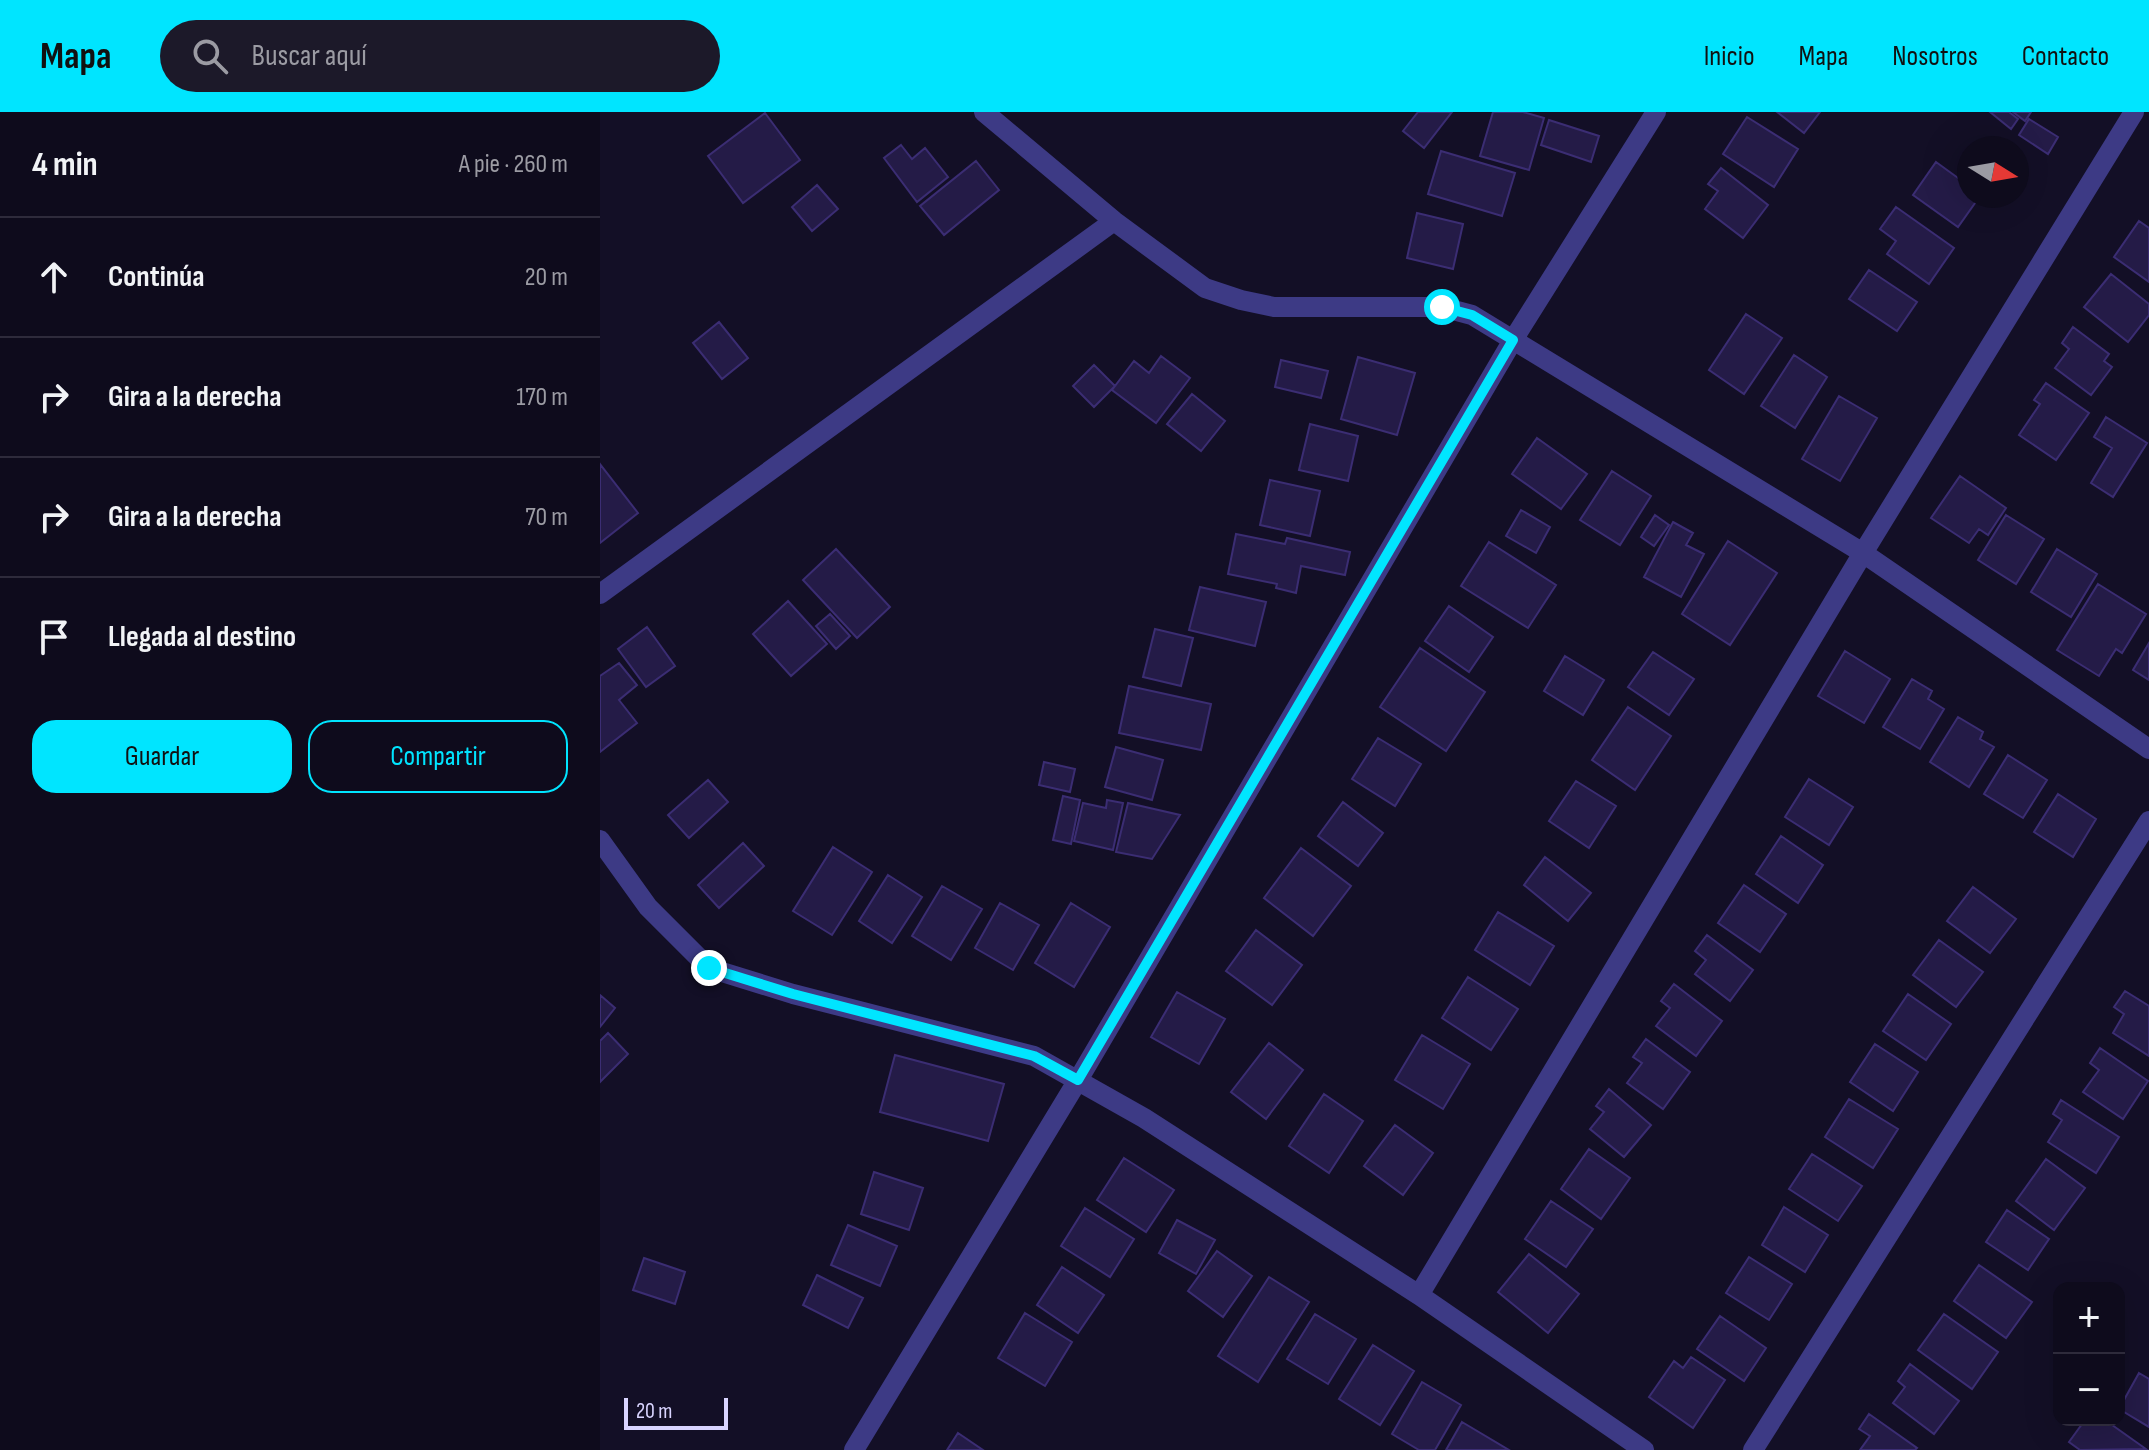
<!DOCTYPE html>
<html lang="es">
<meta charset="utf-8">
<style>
:root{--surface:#0e0b1c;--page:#1c1929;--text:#f1f3f6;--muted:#9b9ba3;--line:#2e2b3b;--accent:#00e5ff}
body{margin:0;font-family:"Sofia Sans Condensed",sans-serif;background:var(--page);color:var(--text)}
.controls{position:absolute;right:24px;bottom:24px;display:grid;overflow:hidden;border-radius:16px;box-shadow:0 8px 32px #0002}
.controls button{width:72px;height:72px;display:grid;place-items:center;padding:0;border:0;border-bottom:2px solid var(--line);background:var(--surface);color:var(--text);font:40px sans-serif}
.compass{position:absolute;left:1357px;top:24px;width:72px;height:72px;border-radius:50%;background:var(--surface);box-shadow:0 8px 32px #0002;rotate:101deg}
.scale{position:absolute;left:24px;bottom:20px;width:104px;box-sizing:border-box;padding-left:8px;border:4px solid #d9d4ff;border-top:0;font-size:22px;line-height:28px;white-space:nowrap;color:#d9d4ff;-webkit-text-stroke:6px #130f26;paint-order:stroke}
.stop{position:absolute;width:24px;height:24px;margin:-18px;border:6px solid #00e5ff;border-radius:50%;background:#fff}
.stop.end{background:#00e5ff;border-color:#fff;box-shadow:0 2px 8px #0008}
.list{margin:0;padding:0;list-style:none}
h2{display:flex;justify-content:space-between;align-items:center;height:104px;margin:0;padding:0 32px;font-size:34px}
h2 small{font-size:26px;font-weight:400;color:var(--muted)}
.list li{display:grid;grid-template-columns:52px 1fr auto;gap:24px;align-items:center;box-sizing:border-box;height:120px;padding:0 32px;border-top:2px solid var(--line)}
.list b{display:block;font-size:30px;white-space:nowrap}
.list em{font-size:26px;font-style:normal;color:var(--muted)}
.actions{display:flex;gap:16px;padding:24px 32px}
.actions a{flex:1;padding:18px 0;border:2px solid var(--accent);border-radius:24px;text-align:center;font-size:28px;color:var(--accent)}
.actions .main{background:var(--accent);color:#111}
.icon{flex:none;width:44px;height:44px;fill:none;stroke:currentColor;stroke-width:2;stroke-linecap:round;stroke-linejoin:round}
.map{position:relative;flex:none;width:1549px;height:1338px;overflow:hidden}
header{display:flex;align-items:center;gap:48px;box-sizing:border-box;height:112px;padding:0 40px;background:var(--accent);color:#111}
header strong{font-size:38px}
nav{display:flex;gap:44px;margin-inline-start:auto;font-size:28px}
.search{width:560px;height:72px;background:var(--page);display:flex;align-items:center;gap:20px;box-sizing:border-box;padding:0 28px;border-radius:44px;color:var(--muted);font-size:30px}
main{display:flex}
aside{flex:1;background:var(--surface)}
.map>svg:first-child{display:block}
.building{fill:#241b47;stroke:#3b2d73;stroke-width:2}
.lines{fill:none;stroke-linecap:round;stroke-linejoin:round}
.street{stroke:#3d3a85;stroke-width:20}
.route{stroke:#00e5ff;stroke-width:10}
</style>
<header>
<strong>Mapa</strong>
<div class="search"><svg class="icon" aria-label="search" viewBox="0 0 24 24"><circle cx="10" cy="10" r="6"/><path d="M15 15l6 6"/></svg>Buscar aquí</div>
<nav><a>Inicio</a><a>Mapa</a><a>Nosotros</a><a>Contacto</a></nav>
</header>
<main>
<aside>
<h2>4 min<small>A pie · 260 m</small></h2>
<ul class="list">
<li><svg class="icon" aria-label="ahead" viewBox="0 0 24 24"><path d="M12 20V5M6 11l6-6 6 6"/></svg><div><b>Continúa</b></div><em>20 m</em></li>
<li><svg class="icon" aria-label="right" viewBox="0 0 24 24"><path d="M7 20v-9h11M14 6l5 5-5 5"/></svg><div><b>Gira a la derecha</b></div><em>170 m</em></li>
<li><svg class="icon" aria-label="right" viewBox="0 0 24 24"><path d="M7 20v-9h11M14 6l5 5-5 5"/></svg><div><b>Gira a la derecha</b></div><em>70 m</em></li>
<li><svg class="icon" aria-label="arrive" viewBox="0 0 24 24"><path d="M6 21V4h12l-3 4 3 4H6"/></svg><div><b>Llegada al destino</b></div></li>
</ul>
<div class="actions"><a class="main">Guardar</a><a>Compartir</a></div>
</aside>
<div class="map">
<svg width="1549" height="1338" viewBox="0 0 1549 1338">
<rect width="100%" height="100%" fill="#130f26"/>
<path class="building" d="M 818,0 L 852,0 L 824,36 L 803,19 Z
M 893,0 L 923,0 L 944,6 L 929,58 L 880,44 Z
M 1177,0 L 1220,0 L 1204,21 Z
M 1390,0 L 1409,0 L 1418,7 L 1411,17 Z
M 1413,0 L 1431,0 L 1425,9 Z
M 165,1 L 200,48 L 143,91 L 108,44 Z
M 1147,5 L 1198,37 L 1174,75 L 1123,42 Z
M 1429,7 L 1458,25 L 1448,42 L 1419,23 Z
M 949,8 L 999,24 L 991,50 L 941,33 Z
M 301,33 L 312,47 L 325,36 L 348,65 L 317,90 L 284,46 Z
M 841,39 L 915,61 L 902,104 L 828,82 Z
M 376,49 L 399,78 L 344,123 L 320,94 Z
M 1336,50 L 1369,74 L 1369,84 L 1380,84 L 1358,115 L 1313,83 Z
M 1121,56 L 1168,93 L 1143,126 L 1105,97 L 1118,79 L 1108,72 Z
M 217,73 L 238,97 L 212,119 L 192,95 Z
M 1296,95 L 1354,136 L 1329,172 L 1287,142 L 1296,129 L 1280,117 Z
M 817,101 L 863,112 L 853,157 L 807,146 Z
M 1539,109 L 1549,116 L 1549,170 L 1514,145 Z
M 1269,158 L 1317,190 L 1297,219 L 1249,187 Z
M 1511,162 L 1549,192 L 1549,203 L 1528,230 L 1484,195 Z
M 1146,202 L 1182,226 L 1144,282 L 1109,258 Z
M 119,210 L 148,246 L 122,267 L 93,231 Z
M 1473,215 L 1509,242 L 1504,249 L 1512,255 L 1491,283 L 1455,256 L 1469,237 L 1462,231 Z
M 1194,243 L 1227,265 L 1195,316 L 1161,294 Z
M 561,244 L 590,266 L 556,311 L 512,278 L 534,249 L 549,261 Z
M 758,245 L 815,261 L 797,323 L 741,307 Z
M 681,248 L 728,259 L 721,286 L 675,275 Z
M 494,253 L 515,274 L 494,295 L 473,274 Z
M 1446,271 L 1489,301 L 1456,348 L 1419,323 L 1440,292 L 1434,288 Z
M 592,282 L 625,309 L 601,339 L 567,312 Z
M 1239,284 L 1277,306 L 1240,369 L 1202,347 Z
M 1506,305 L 1547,331 L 1513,385 L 1491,371 L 1512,336 L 1494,325 Z
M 710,312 L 758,324 L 748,369 L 699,358 Z
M 937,326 L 987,362 L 961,397 L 912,362 Z
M 0,352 L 38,401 L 0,431 Z
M 1012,359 L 1051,384 L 1020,433 L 980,408 Z
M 1360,364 L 1406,396 L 1388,423 L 1379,417 L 1369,431 L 1331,406 Z
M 670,368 L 720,379 L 710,424 L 660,413 Z
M 921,398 L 950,415 L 936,441 L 906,424 Z
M 1055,403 L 1069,413 L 1054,434 L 1041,425 Z
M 1406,403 L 1444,427 L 1416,472 L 1378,448 Z
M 1073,410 L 1093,421 L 1086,433 L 1104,442 L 1081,485 L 1044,465 Z
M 636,422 L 685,432 L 687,426 L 750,440 L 745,463 L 701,454 L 696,481 L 676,476 L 677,472 L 628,462 Z
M 1128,429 L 1177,461 L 1130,533 L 1082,502 Z
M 889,430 L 956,473 L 928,516 L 861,474 Z
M 236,437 L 290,495 L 257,526 L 203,468 Z
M 1457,437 L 1497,462 L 1471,505 L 1431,480 Z
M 1498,472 L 1546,502 L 1522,541 L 1516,537 L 1499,564 L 1457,538 Z
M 600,475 L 666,490 L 655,534 L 589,518 Z
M 188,489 L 227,532 L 191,564 L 153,522 Z
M 849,494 L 893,525 L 869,560 L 825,529 Z
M 230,502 L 250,524 L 236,537 L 216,514 Z
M 47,515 L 75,554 L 46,575 L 18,537 Z
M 555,517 L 593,526 L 581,574 L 543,565 Z
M 1549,531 L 1549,568 L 1533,558 Z
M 820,536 L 885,580 L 846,639 L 780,595 Z
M 1245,539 L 1290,567 L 1264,611 L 1218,584 Z
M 1053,540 L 1094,567 L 1069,603 L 1028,575 Z
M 965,544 L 1004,568 L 983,603 L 944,579 Z
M 19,551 L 37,573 L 19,588 L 37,611 L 0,640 L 0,564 Z
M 1312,567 L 1332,579 L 1328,587 L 1344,597 L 1320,637 L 1283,615 Z
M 529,574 L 611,592 L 601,638 L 519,621 Z
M 1028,595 L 1071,624 L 1035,678 L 992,648 Z
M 1358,605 L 1383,620 L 1380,627 L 1394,635 L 1369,675 L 1330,650 Z
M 778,626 L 821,652 L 795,694 L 752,667 Z
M 516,635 L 563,648 L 552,688 L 505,675 Z
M 1408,643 L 1447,668 L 1423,706 L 1384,682 Z
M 444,650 L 475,657 L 470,680 L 439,673 Z
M 1209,667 L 1253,695 L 1229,733 L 1185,705 Z
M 108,668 L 128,690 L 89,726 L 68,703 Z
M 976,669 L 1016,694 L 989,736 L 949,709 Z
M 1458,682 L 1496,707 L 1473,745 L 1434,720 Z
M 463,684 L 480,688 L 471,732 L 453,728 Z
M 507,688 L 523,691 L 513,738 L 474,729 L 483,691 L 506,696 Z
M 743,690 L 783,721 L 758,754 L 718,724 Z
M 528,691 L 580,703 L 552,747 L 516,740 Z
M 1181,724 L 1223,753 L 1198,791 L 1156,762 Z
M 143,731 L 164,754 L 119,796 L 98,773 Z
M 233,735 L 272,760 L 232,823 L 193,799 Z
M 701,736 L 751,774 L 713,824 L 664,786 Z
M 945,745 L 991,781 L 968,809 L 924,773 Z
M 288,763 L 322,785 L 292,831 L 259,809 Z
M 1144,773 L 1186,802 L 1160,840 L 1118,811 Z
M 342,774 L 382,797 L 351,848 L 312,824 Z
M 1373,775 L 1416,807 L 1390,841 L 1347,809 Z
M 400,791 L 439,813 L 413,858 L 375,836 Z
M 471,791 L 510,815 L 474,875 L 435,851 Z
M 898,800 L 954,834 L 930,873 L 875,838 Z
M 656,818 L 702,853 L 672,893 L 626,859 Z
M 1107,823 L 1153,858 L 1130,889 L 1095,862 L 1106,848 L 1095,839 Z
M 1339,828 L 1383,860 L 1356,895 L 1313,863 Z
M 868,865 L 918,897 L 891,938 L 842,906 Z
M 1074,872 L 1122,909 L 1096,944 L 1056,914 L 1070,896 L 1061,889 Z
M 1525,879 L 1549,894 L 1549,944 L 1513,921 L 1524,902 L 1514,895 Z
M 577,880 L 625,907 L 599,952 L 551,925 Z
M 1308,882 L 1351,912 L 1326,948 L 1283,919 Z
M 0,883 L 15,896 L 0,915 Z
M 8,921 L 28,942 L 0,970 L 0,929 Z
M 822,923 L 870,952 L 843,997 L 795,968 Z
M 1046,927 L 1090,960 L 1063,997 L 1027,971 L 1042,951 L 1033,945 Z
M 669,931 L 703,958 L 666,1007 L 631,980 Z
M 1275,932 L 1318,960 L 1293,999 L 1250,970 Z
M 1500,936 L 1548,969 L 1523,1007 L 1483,980 L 1499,958 L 1490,951 Z
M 295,943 L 404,972 L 388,1029 L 280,1000 Z
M 1009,977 L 1051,1013 L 1024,1045 L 990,1017 L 1004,1000 L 996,994 Z
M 724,982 L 763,1009 L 729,1061 L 689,1034 Z
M 1249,987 L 1298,1017 L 1273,1056 L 1225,1025 Z
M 1461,988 L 1519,1025 L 1496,1061 L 1448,1030 L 1462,1008 L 1453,1002 Z
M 795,1013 L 833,1041 L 803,1083 L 764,1054 Z
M 989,1037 L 1030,1066 L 1001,1107 L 961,1077 Z
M 1212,1042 L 1262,1074 L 1238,1109 L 1189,1077 Z
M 524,1046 L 574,1078 L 546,1120 L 497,1088 Z
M 1446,1047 L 1485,1076 L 1454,1118 L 1416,1089 Z
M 274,1060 L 323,1076 L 309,1118 L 261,1102 Z
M 951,1089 L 993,1117 L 966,1155 L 925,1127 Z
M 1184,1095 L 1228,1123 L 1205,1160 L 1162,1133 Z
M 485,1096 L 534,1127 L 510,1165 L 461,1134 Z
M 1407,1098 L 1449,1127 L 1428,1158 L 1386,1130 Z
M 577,1108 L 615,1128 L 596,1162 L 559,1141 Z
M 248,1113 L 297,1134 L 280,1174 L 231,1153 Z
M 617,1139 L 652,1164 L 623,1205 L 588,1179 Z
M 929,1142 L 979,1182 L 948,1221 L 898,1180 Z
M 1149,1145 L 1192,1172 L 1169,1208 L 1126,1181 Z
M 44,1146 L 85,1160 L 75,1192 L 33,1178 Z
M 1379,1153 L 1432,1190 L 1406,1226 L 1354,1189 Z
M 462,1155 L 504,1183 L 478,1221 L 437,1193 Z
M 217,1163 L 263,1186 L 248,1216 L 203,1193 Z
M 669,1165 L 709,1190 L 658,1270 L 618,1244 Z
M 425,1201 L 472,1230 L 445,1274 L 398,1246 Z
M 715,1202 L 756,1227 L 728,1272 L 687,1247 Z
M 1344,1202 L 1398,1240 L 1372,1277 L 1318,1238 Z
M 1120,1204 L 1166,1236 L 1144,1269 L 1097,1237 Z
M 773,1233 L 814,1259 L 780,1313 L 739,1287 Z
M 1091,1245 L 1125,1268 L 1093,1316 L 1049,1285 L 1074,1249 L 1083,1256 Z
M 1310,1252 L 1359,1289 L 1334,1322 L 1293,1291 L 1305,1275 L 1298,1269 Z
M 1539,1261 L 1549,1267 L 1549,1315 L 1519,1297 Z
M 822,1270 L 861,1293 L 835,1338 L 819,1338 L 792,1322 Z
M 1269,1302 L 1317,1336 L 1315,1338 L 1260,1338 L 1270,1324 L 1259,1317 Z
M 1485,1308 L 1505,1308 L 1546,1337 L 1480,1338 L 1469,1330 Z
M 862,1310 L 909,1338 L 846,1338 Z
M 358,1321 L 383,1338 L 347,1338 Z"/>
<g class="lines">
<path class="street" d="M 384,0 L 514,109 L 605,176 L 641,188 L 674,195 L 842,195 L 872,203 L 1263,441 L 1549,637
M 0,482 L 514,109
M 0,728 L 48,795 L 109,856 L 193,882 L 434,944 L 544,1006 L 819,1183 L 1044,1338
M 819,1183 L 1263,441 L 1534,0
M 254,1338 L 478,968 L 913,228 L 1056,0
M 1153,1338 L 1549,709"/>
</g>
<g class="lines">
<path class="route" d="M 109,856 L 193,882 L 434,944 L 478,968 L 913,228 L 872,203 L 842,195"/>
</g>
</svg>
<div class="controls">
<button>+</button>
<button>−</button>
</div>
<svg class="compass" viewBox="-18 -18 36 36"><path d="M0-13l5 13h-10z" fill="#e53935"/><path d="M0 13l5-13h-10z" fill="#9b9ba3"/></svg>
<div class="scale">20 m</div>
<div class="stop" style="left:842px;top:195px"></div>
<div class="stop end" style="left:109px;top:856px"></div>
</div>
</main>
